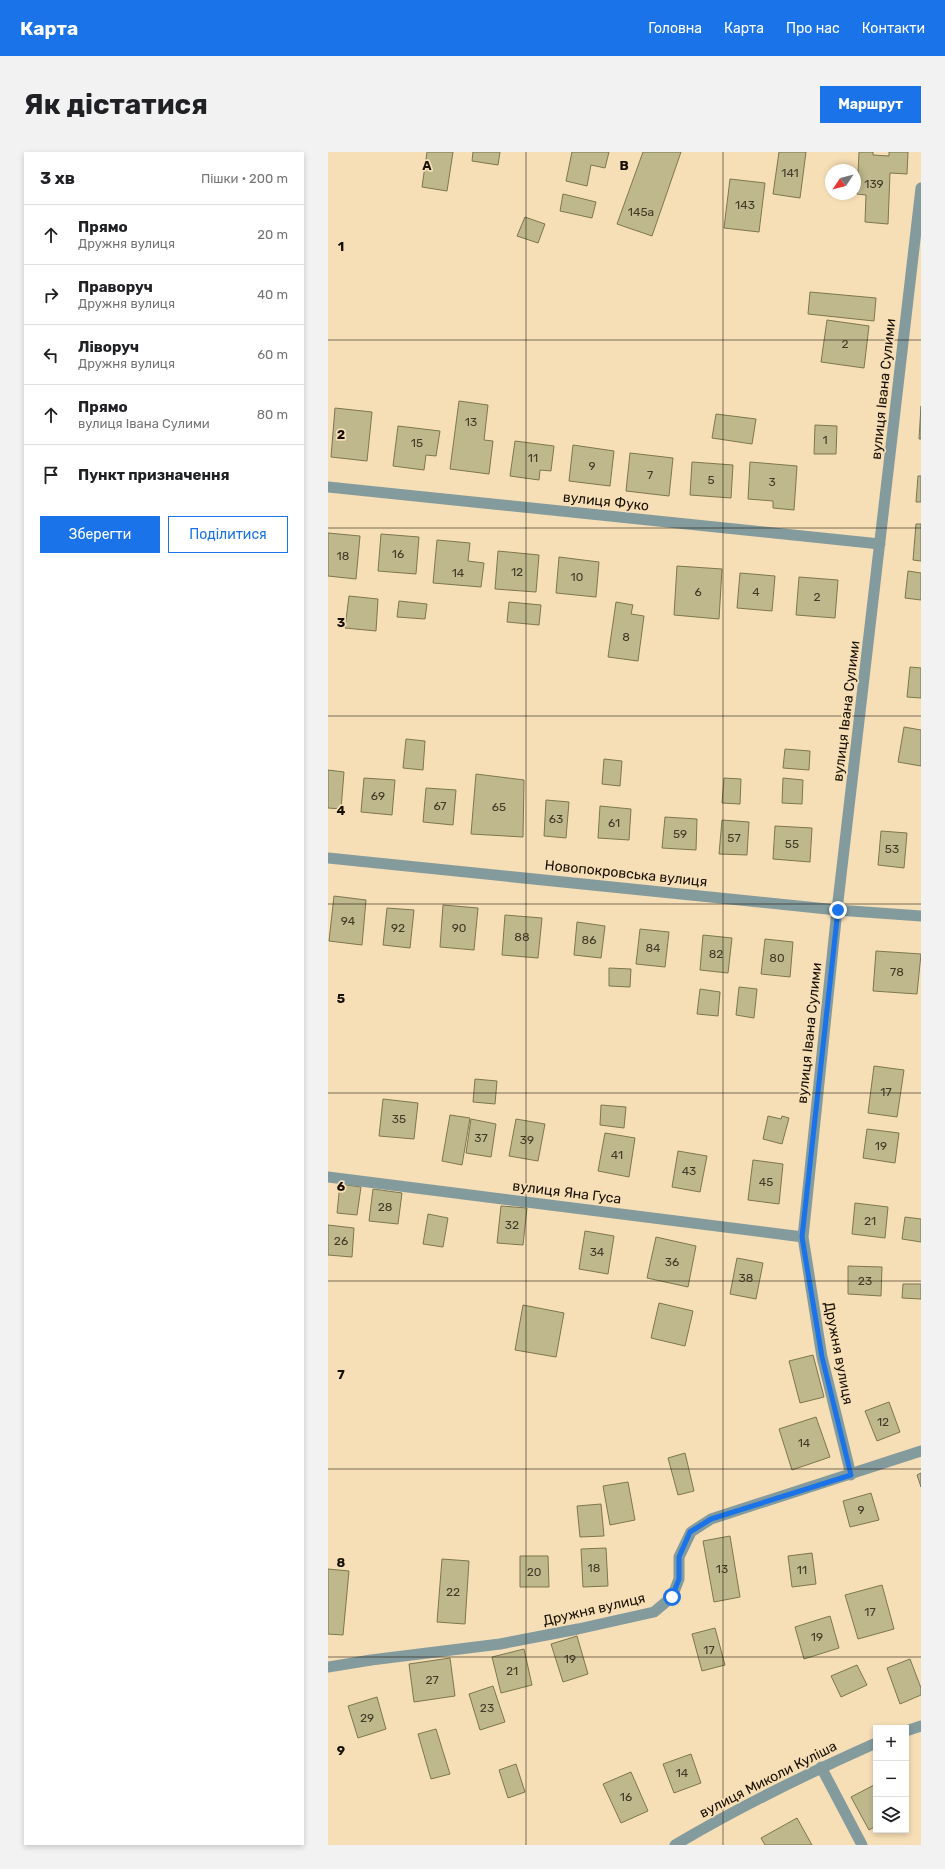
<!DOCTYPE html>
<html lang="uk">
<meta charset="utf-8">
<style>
:root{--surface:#fff;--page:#f2f2f2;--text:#202124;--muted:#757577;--line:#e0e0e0;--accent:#1a73e8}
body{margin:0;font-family:Rubik,sans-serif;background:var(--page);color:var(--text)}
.controls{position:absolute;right:12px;bottom:12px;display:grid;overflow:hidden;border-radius:0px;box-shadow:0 2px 6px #0003}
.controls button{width:36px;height:36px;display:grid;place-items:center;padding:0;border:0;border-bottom:1px solid var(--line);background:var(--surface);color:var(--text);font:20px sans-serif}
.compass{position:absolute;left:497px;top:12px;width:36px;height:36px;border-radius:50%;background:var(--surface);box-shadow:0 2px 6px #0003;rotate:235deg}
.stop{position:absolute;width:12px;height:12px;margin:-9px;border:3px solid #1a73e8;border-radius:50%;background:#fff}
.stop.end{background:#1a73e8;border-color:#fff;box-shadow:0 1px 4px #0008}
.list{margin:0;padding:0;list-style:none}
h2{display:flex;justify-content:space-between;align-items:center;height:52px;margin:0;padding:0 16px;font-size:17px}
h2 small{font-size:13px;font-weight:400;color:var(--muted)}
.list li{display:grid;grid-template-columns:26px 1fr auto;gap:12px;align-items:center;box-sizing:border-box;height:60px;padding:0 16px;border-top:1px solid var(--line)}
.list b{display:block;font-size:15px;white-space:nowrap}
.list p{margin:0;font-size:13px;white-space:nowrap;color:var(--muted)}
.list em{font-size:13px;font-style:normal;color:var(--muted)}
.actions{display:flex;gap:8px;padding:12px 16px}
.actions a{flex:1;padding:9px 0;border:1px solid var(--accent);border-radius:0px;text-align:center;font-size:14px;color:var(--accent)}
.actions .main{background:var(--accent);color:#fff}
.icon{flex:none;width:22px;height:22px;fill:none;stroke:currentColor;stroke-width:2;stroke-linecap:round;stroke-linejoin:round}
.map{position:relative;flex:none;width:593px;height:1693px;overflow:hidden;border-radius:0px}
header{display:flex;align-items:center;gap:24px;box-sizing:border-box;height:56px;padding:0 20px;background:var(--accent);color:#fff}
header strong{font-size:19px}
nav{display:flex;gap:22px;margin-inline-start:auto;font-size:14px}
.intro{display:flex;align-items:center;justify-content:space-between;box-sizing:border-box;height:96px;padding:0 24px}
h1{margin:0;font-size:28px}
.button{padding:10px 18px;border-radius:0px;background:var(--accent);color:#fff;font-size:14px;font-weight:700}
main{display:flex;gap:24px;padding:0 24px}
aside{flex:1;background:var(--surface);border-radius:0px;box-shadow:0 2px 6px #0003}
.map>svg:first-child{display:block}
.building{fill:#bfb88d;stroke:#7d774e}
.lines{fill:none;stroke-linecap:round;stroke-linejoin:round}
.service{stroke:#849b9d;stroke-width:11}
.minor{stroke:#849b9d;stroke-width:11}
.route{stroke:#1a73e8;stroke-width:5}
.grid{fill:none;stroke:#181003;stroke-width:1;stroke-opacity:0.55}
.labels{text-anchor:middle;stroke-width:3.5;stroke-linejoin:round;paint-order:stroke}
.number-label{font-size:12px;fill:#423a26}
.street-label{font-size:14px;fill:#181003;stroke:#f6deb6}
.grid-label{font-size:13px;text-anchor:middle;font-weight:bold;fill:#181003;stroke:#f6deb6;stroke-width:3.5;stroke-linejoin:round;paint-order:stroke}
</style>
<header>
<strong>Карта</strong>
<nav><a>Головна</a><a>Карта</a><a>Про нас</a><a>Контакти</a></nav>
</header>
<div class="intro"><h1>Як дістатися</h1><a class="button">Маршрут</a></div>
<main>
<aside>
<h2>3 хв<small>Пішки · 200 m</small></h2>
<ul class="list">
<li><svg class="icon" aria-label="ahead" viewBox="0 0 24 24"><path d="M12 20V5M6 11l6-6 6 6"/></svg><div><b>Прямо</b><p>Дружня вулиця</p></div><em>20 m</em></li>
<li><svg class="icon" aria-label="right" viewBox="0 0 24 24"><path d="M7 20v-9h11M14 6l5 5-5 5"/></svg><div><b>Праворуч</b><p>Дружня вулиця</p></div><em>40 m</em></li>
<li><svg class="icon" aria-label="left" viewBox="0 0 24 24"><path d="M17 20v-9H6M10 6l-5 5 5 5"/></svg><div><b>Ліворуч</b><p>Дружня вулиця</p></div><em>60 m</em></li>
<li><svg class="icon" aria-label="ahead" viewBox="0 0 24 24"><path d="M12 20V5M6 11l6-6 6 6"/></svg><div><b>Прямо</b><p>вулиця Івана Сулими</p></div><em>80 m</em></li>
<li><svg class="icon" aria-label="arrive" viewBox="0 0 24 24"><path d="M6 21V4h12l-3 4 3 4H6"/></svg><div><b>Пункт призначення</b></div></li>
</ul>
<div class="actions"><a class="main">Зберегти</a><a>Поділитися</a></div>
</aside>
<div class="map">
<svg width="593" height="1693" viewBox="0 0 593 1693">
<rect width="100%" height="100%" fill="#f6deb6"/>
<path class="building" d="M 99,0 L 125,0 L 119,39 L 94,35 Z
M 145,0 L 172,0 L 170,13 L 144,9 Z
M 244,0 L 281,0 L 277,16 L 263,13 L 259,34 L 238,29 Z
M 315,0 L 353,0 L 324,84 L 289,72 Z
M 451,0 L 478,0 L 472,46 L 445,42 Z
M 531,0 L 545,0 L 545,3 L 561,4 L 561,0 L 580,0 L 579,22 L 562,21 L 560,72 L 537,70 L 538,43 L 529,42 Z
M 402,27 L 437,31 L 431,80 L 396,76 Z
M 235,42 L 268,50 L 264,66 L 232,59 Z
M 197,65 L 217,72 L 210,91 L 189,84 Z
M 482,140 L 548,146 L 546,169 L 480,162 Z
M 499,168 L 541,174 L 536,216 L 493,210 Z
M 131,249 L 160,253 L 156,288 L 165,289 L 161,322 L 122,317 Z
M 593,254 L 593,287 L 591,287 Z
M 7,256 L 44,260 L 39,309 L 3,305 Z
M 388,262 L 428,267 L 424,292 L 384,286 Z
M 487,273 L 509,274 L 508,302 L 486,302 Z
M 70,274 L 112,279 L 108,304 L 98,303 L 96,318 L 65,314 Z
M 187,289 L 226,294 L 223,319 L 212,318 L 211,328 L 182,324 Z
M 245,293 L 286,299 L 282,334 L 241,329 Z
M 302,301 L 345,306 L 341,344 L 298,339 Z
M 364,310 L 405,313 L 403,346 L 362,343 Z
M 422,310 L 469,314 L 466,358 L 445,356 L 445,349 L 420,347 Z
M 590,324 L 593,324 L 593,350 L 588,350 Z
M 588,372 L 593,372 L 593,409 L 585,408 Z
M 0,381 L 32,384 L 28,427 L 0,424 Z
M 53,382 L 91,385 L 88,422 L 50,419 Z
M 109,388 L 142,391 L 140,409 L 156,411 L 153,435 L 105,431 Z
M 170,399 L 211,403 L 208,440 L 167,437 Z
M 231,405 L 271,410 L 268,445 L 228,441 Z
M 349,414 L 394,417 L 391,467 L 346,463 Z
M 580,419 L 593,421 L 593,448 L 577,446 Z
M 412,421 L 447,424 L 444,459 L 409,456 Z
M 471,425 L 510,428 L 507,466 L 468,463 Z
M 21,444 L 50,447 L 48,479 L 17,476 Z
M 71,449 L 99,452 L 97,467 L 69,465 Z
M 181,450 L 213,453 L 211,473 L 179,470 Z
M 288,450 L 305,453 L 303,462 L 316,464 L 310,509 L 280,505 Z
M 582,515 L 593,516 L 593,546 L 579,545 Z
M 576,575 L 593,578 L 593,614 L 570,610 Z
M 78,587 L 97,589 L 95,618 L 75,616 Z
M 457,597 L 482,599 L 481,618 L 455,616 Z
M 276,607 L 294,609 L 292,634 L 274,632 Z
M 0,618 L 16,620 L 13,657 L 0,656 Z
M 148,622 L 196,628 L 195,685 L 143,682 Z
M 36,626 L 67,628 L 64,663 L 33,660 Z
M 396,626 L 413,627 L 412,652 L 394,651 Z
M 455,626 L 475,628 L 474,652 L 454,651 Z
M 98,636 L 128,638 L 125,673 L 95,670 Z
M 218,648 L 241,650 L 238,686 L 216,684 Z
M 272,654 L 303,657 L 301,688 L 270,686 Z
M 337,665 L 369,667 L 368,698 L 334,696 Z
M 394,668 L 421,670 L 419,703 L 391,702 Z
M 447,674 L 484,676 L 482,710 L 445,707 Z
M 553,679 L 579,681 L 576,716 L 550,713 Z
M 6,744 L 38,748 L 34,793 L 1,789 Z
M 115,753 L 150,756 L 146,798 L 112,795 Z
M 59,756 L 86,758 L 82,796 L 55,793 Z
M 177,763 L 214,766 L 210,806 L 174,803 Z
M 249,770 L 277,774 L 273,806 L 246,803 Z
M 312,777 L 341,780 L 337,815 L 308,812 Z
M 375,783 L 404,786 L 400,821 L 372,818 Z
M 437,787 L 465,790 L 462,825 L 433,822 Z
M 548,799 L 593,802 L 589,842 L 545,839 Z
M 281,816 L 303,817 L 302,835 L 281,834 Z
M 411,835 L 429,837 L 426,866 L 408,863 Z
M 372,837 L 392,840 L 390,864 L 369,862 Z
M 546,914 L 576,918 L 569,965 L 540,961 Z
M 147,927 L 169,929 L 167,952 L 145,950 Z
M 55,947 L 90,951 L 86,987 L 51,984 Z
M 273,953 L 298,955 L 296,976 L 272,973 Z
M 122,963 L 142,966 L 134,1013 L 114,1009 Z
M 440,964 L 453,967 L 454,964 L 461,966 L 454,992 L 435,987 Z
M 143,967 L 168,972 L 163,1005 L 138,1001 Z
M 188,967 L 217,972 L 210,1009 L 181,1004 Z
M 539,977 L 571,981 L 567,1011 L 535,1006 Z
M 277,981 L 307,986 L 301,1025 L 270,1019 Z
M 350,999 L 379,1004 L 372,1040 L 344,1035 Z
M 425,1008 L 455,1012 L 451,1052 L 420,1048 Z
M 12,1032 L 33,1035 L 29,1063 L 9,1061 Z
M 45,1037 L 74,1041 L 70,1072 L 41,1069 Z
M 527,1051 L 560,1055 L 557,1086 L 524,1082 Z
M 173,1054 L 199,1056 L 195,1093 L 169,1091 Z
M 100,1062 L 120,1066 L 115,1095 L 95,1092 Z
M 577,1065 L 593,1067 L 593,1090 L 574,1087 Z
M 0,1073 L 26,1076 L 24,1105 L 0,1103 Z
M 257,1079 L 286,1084 L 280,1122 L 251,1117 Z
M 328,1085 L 368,1094 L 360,1135 L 319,1126 Z
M 409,1106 L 435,1111 L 428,1147 L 402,1142 Z
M 520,1114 L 554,1115 L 553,1144 L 520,1142 Z
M 575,1132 L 593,1132 L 593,1147 L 574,1146 Z
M 331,1151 L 365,1159 L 357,1194 L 323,1186 Z
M 195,1153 L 236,1161 L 228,1205 L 187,1198 Z
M 485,1203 L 496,1245 L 472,1251 L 461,1209 Z
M 561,1250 L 572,1280 L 549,1289 L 537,1259 Z
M 488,1265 L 502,1305 L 464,1318 L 451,1277 Z
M 357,1301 L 366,1339 L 350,1343 L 340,1306 Z
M 593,1321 L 593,1335 L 589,1323 Z
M 300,1330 L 307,1368 L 282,1373 L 275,1334 Z
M 543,1341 L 551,1368 L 522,1375 L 515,1349 Z
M 273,1352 L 276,1384 L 252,1385 L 249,1354 Z
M 402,1384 L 412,1445 L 386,1450 L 375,1389 Z
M 278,1396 L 280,1434 L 255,1435 L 253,1397 Z
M 484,1401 L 488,1432 L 464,1435 L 460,1404 Z
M 192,1404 L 220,1404 L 221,1435 L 192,1435 Z
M 114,1407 L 141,1409 L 137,1472 L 109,1470 Z
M 0,1417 L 21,1419 L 15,1483 L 0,1482 Z
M 554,1433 L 566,1477 L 530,1487 L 517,1443 Z
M 502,1464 L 511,1496 L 476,1507 L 467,1475 Z
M 387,1476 L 397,1513 L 374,1519 L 364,1482 Z
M 249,1484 L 260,1522 L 235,1530 L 223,1492 Z
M 196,1497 L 204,1533 L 173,1541 L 164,1505 Z
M 122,1506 L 127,1544 L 86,1550 L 81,1512 Z
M 582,1507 L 593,1536 L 593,1543 L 572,1552 L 559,1516 Z
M 529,1513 L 539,1533 L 513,1545 L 503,1524 Z
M 165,1534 L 177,1570 L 152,1578 L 141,1542 Z
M 49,1545 L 58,1577 L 30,1586 L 20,1554 Z
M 108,1577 L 122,1622 L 103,1627 L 90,1582 Z
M 363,1602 L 373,1631 L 346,1641 L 335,1612 Z
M 188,1612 L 197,1640 L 180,1646 L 171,1618 Z
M 303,1620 L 320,1659 L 293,1671 L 275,1632 Z
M 548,1632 L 548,1674 L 541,1678 L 523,1645 Z
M 469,1666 L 484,1693 L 437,1693 L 433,1686 Z"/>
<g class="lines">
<path class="service" d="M 493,1615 L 534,1693"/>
<path class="minor" d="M 0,335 L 552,392
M 0,706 L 509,758 L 593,764
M 0,1025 L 475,1085
M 523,1323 L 494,1205 L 475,1085 L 509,758 L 593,36
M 0,1515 L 43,1508 L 172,1492 L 250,1477 L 326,1460 L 344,1445 L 351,1427 L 351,1405 L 363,1380 L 383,1367 L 593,1299
M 578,1579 L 593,1574
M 347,1693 C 413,1654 478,1622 548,1591"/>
</g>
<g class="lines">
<path class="route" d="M 344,1445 L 351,1427 L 351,1405 L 362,1380 L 383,1367 L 523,1323 L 494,1205 L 474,1085 L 510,758"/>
</g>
<path class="grid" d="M 198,0 L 198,1693M 395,0 L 395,1693M 0,188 L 593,188M 0,376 L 593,376M 0,564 L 593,564M 0,752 L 593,752M 0,941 L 593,941M 0,1129 L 593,1129M 0,1317 L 593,1317M 0,1505 L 593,1505"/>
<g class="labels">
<g class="number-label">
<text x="462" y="25">141</text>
<text x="546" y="36">139</text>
<text x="417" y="57">143</text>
<text x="313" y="64">145а</text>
<text x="517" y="196">2</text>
<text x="143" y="274">13</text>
<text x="497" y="292">1</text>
<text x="89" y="295">15</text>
<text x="205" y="310">11</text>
<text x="264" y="318">9</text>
<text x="322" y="327">7</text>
<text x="383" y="332">5</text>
<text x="444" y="334">3</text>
<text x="70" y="406">16</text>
<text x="15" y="408">18</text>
<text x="189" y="424">12</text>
<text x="130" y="425">14</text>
<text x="249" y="429">10</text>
<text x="370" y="444">6</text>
<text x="428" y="444">4</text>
<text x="489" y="449">2</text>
<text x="298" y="489">8</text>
<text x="50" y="648">69</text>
<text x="112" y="658">67</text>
<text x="171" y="659">65</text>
<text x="228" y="671">63</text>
<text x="286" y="675">61</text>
<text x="352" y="686">59</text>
<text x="406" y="690">57</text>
<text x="464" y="696">55</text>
<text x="564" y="701">53</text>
<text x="20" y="773">94</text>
<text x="70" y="780">92</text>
<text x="131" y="780">90</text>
<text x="194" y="789">88</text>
<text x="261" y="792">86</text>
<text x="325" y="800">84</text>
<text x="388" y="806">82</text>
<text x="449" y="810">80</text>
<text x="569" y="824">78</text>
<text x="558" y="944">17</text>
<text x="71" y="971">35</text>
<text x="153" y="990">37</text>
<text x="199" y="992">39</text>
<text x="553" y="998">19</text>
<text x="289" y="1007">41</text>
<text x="361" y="1023">43</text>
<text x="438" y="1034">45</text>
<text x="57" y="1059">28</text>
<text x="542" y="1073">21</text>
<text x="184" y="1077">32</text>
<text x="13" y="1093">26</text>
<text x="269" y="1104">34</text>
<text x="344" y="1114">36</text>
<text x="418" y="1130">38</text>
<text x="537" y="1133">23</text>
<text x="555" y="1274">12</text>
<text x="476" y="1295">14</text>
<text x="533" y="1362">9</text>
<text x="266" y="1420">18</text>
<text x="394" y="1421">13</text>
<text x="474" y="1422">11</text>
<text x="206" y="1424">20</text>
<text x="125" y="1444">22</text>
<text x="542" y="1464">17</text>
<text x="489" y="1489">19</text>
<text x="381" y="1502">17</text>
<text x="242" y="1511">19</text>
<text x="184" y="1523">21</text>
<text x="104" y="1532">27</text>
<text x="159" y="1560">23</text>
<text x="39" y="1570">29</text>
<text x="354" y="1625">14</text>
<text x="298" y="1649">16</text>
</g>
<g class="street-label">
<text transform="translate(555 237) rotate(-84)" y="5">вулиця Івана Сулими</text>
<text transform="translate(278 349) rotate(6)" y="5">вулиця Фуко</text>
<text transform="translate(518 559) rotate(-83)" y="5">вулиця Івана Сулими</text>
<text transform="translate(298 721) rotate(6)" y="5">Новопокровська вулиця</text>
<text transform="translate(481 881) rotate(-84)" y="5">вулиця Івана Сулими</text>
<text transform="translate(239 1040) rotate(7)" y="5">вулиця Яна Гуса</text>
<text transform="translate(511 1201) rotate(79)" y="5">Дружня вулиця</text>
<text transform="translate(266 1457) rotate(-13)" y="5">Дружня вулиця</text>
<text transform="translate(440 1627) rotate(-27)" y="5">вулиця Миколи Куліша</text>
</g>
</g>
<g class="grid-label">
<text x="99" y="18">A</text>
<text x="296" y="18">B</text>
<text x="13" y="99">1</text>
<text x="13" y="287">2</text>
<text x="13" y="475">3</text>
<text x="13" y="663">4</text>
<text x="13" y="851">5</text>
<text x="13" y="1039">6</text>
<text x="13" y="1227">7</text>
<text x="13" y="1415">8</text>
<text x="13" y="1603">9</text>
</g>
</svg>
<div class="controls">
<button>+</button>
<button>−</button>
<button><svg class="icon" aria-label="layers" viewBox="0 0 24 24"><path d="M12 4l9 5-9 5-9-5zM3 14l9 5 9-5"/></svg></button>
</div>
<svg class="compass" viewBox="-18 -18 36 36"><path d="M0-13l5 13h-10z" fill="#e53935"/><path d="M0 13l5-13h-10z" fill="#757577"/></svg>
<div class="stop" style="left:344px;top:1445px"></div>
<div class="stop end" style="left:510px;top:758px"></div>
</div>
</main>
